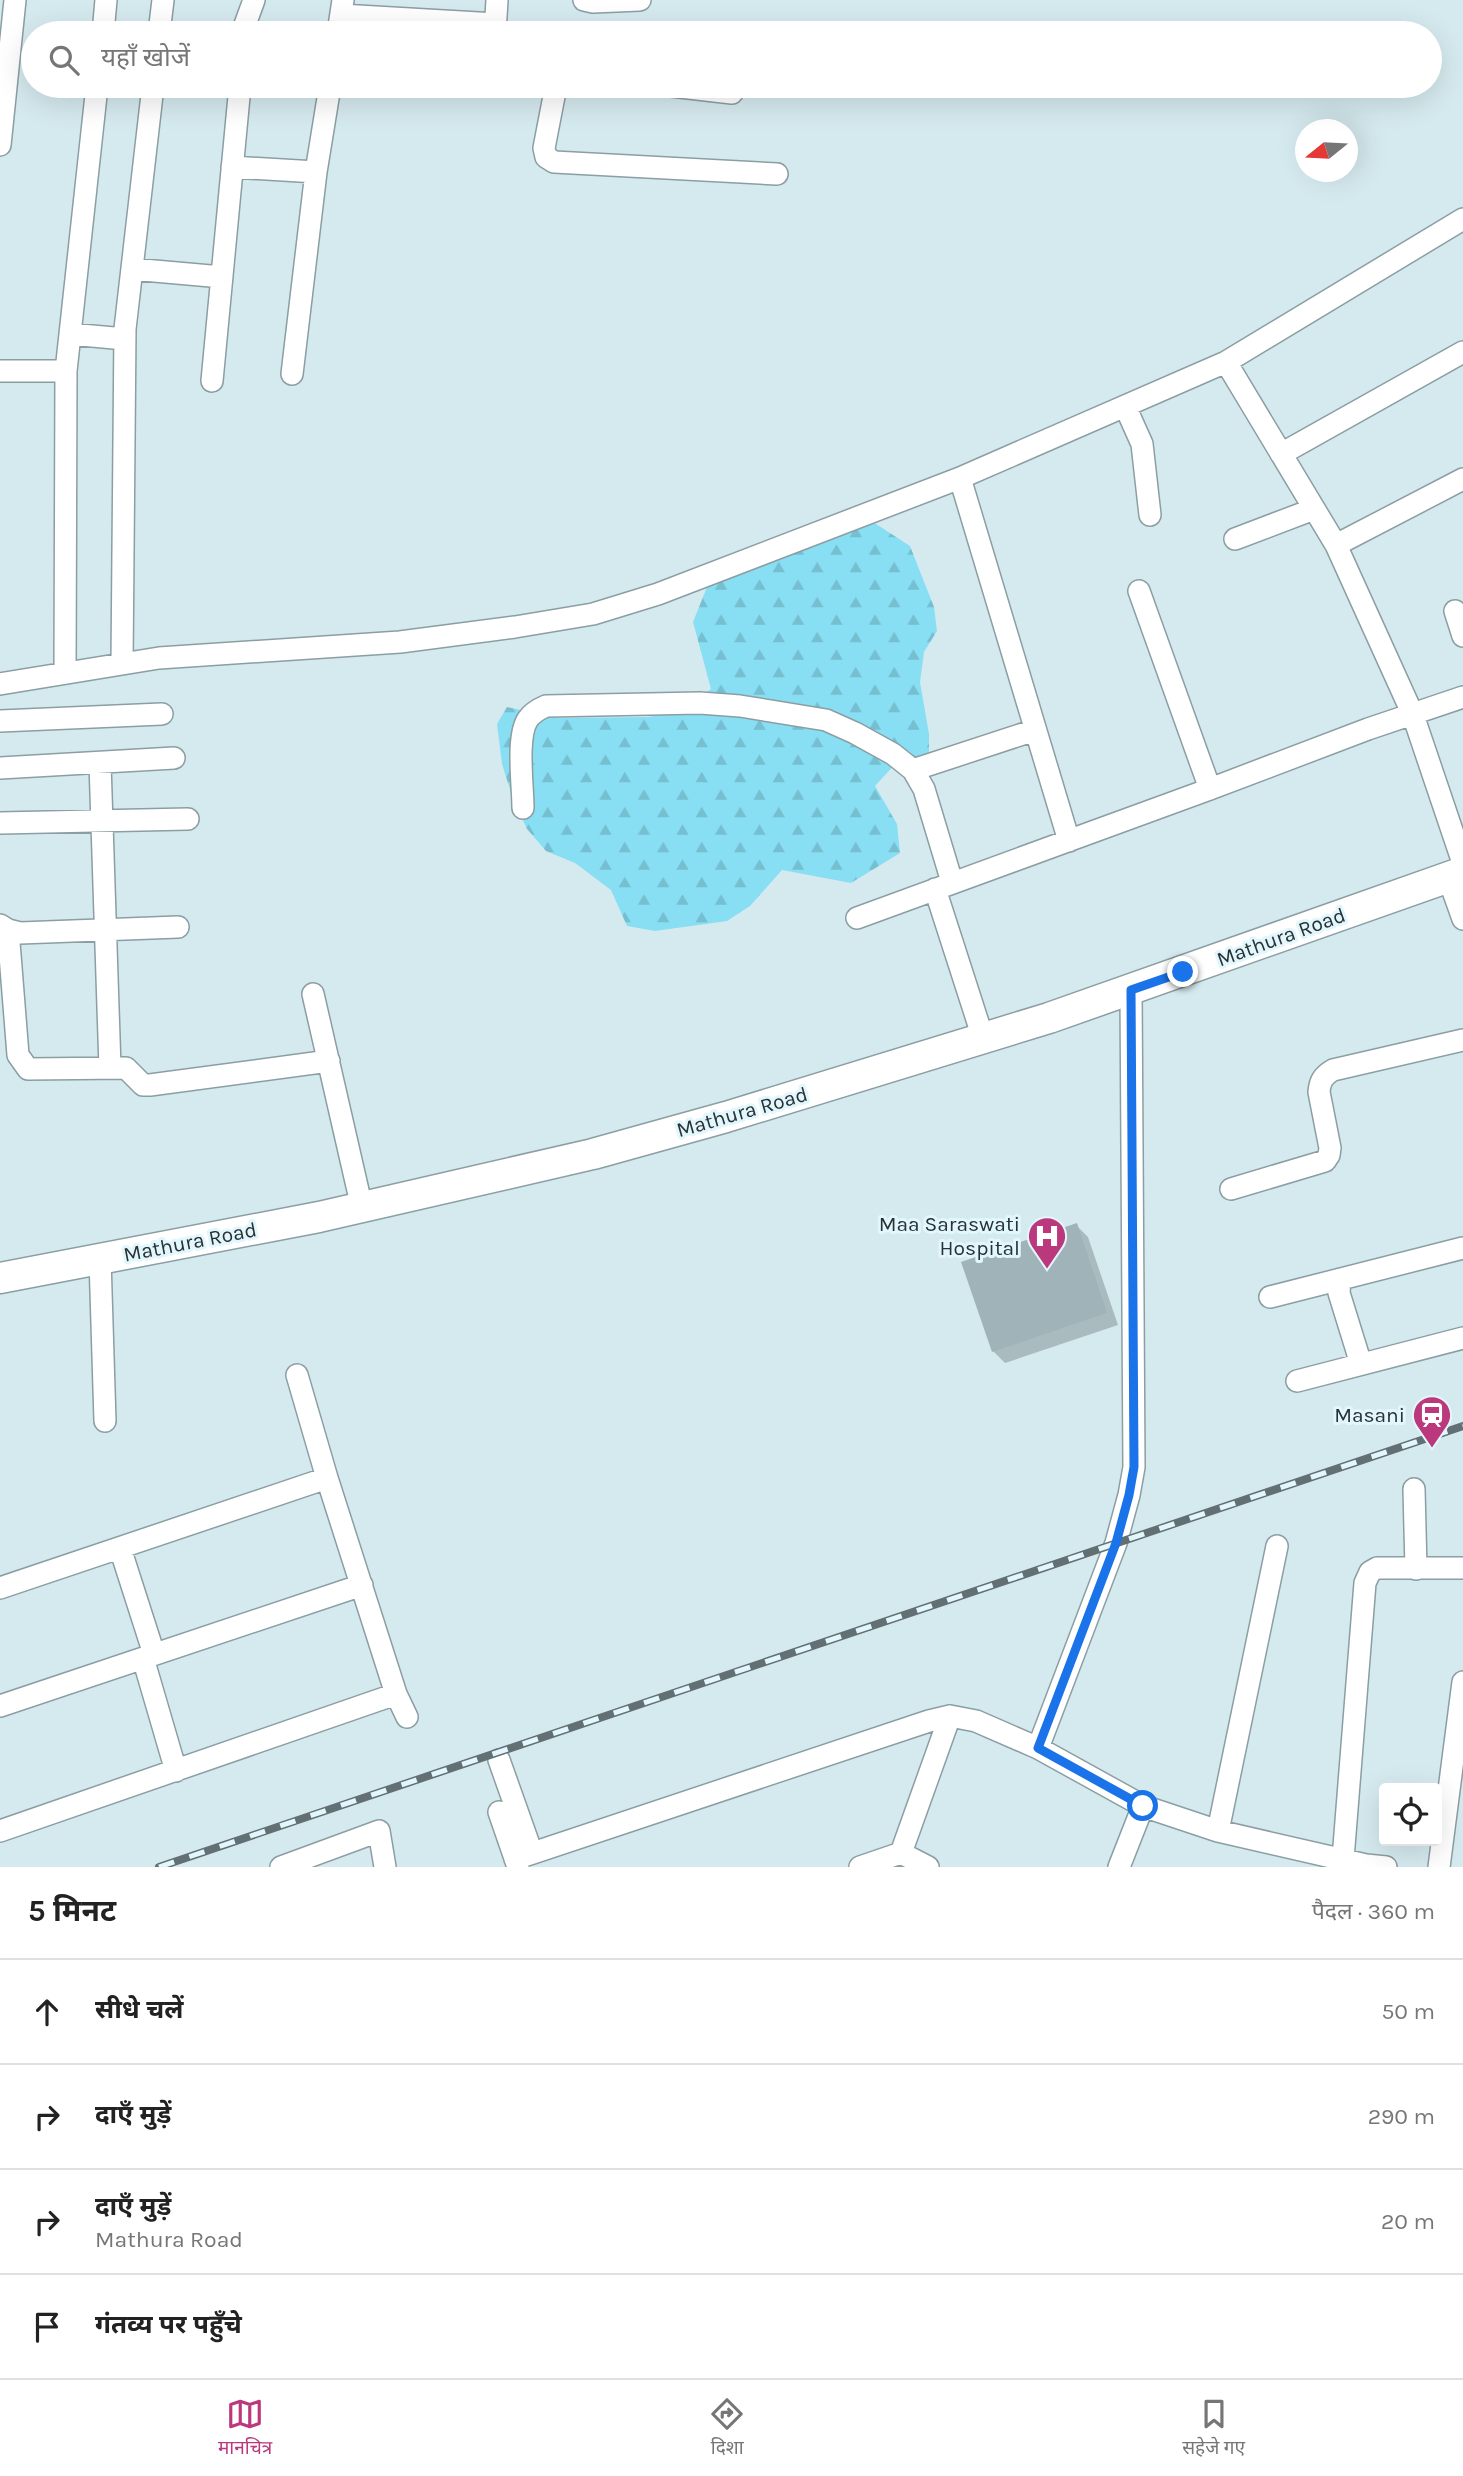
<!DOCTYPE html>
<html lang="hi">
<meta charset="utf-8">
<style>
:root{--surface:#fff;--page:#f2f2f2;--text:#222;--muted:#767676;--line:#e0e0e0;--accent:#bc387d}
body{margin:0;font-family:Karla,"Noto Sans Devanagari",sans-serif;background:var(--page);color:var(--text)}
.controls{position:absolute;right:21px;bottom:21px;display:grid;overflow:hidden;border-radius:7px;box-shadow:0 7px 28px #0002}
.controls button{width:63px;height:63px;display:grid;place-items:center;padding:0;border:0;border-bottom:2px solid var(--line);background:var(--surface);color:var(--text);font:35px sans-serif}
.compass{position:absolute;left:1295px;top:119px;width:63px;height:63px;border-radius:50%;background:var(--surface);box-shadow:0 7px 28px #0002;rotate:252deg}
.stop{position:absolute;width:21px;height:21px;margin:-16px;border:5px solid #1a73e8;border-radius:50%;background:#fff}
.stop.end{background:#1a73e8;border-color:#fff;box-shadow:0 2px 7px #0008}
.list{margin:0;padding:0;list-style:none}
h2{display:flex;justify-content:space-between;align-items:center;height:91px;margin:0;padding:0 28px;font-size:30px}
h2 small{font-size:23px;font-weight:400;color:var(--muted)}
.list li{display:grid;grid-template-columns:46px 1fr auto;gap:21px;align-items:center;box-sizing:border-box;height:105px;padding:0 28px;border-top:2px solid var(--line)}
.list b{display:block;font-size:26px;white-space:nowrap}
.list p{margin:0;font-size:23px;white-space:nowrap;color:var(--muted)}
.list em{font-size:23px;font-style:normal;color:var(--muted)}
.icon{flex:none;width:38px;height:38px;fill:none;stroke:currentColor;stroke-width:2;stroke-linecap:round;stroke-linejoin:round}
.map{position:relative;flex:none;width:1463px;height:1867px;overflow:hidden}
.search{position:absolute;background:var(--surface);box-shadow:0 7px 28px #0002;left:21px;right:21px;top:21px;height:77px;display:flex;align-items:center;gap:18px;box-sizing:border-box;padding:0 24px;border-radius:38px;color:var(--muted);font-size:26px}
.sheet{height:511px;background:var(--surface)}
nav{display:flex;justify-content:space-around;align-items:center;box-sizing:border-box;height:98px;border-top:2px solid var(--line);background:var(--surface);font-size:19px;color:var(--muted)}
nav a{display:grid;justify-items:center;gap:4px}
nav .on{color:var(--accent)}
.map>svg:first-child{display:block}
.forest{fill:url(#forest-firs)}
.shadow{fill:#0003}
.building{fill:#9fb3b8}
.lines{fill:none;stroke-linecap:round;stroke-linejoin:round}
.street-casing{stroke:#8b9ea3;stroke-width:24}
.secondary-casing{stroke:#8b9ea3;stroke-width:33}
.street{stroke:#fff;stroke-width:21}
.secondary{stroke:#fff;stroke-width:30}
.rail-casing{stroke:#637073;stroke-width:8}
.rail{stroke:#e2f7fd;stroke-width:5;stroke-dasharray:16;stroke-linecap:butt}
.route{stroke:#1a73e8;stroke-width:9}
.labels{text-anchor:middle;stroke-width:6;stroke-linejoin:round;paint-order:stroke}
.street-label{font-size:21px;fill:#293133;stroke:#e2f7fd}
.poi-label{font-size:21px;fill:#293133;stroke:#e2f7fd;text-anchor:end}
</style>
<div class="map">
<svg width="1463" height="1867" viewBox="0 0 1463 1867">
<defs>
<pattern id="forest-firs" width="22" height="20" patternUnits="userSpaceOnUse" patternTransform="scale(1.75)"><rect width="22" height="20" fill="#88def3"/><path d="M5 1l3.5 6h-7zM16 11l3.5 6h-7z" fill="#75bfd1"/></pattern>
</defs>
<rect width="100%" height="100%" fill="#d5eaef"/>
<path class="forest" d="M 873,522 L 910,546 L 934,607 L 937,631 L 924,652 L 920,682 L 929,734 L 929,762 L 897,762 L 875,786 L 897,824 L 900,853 L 851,883 L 782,870 L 750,906 L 727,921 L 655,931 L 627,926 L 611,890 L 575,863 L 546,851 L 527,829 L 513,799 L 502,764 L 497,724 L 507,707 L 559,718 L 647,717 L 681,712 L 711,689 L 693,622 L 707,587 L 778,546 Z"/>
<path class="shadow" d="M 1076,1225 L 1088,1237 L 1118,1325 L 1005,1363 L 993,1351 Z"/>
<path class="building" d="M 1077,1223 L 1107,1313 L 992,1352 L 961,1262 Z"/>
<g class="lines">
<g class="street-casing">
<path id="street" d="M 584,0 L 593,2 L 640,0
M 341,15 L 496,24
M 243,30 L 254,0
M 103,33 L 106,0
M 159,33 L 163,0
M 338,33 L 343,0
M 495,33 L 497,0
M 556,86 L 544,148 L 546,157 L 554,162 L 777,174
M 671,86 L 732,93
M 0,145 L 15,0
M 232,167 L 316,172
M 132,269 L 222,277
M 70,334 L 125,339
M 1226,362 L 1463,219
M 0,371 L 66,371
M 292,374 L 316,172 L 330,86
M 212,381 L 240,86
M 1125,406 L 1142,444 L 1150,515
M 1281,454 L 1463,352
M 960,478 L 1069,841
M 1235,539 L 1314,509
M 1336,545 L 1463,479
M 1139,591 L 1210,789
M 1455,611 L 1463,636
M 122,664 L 125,329 L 153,86
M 65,673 L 66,371 L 97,86
M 0,684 L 159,658 L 400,642 L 515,627 L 593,614 L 658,594 L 960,478 L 1226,362 L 1336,545 L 1413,715 L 1463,863
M 0,721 L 162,714
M 100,763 L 110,1068
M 0,768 L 174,758
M 913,770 L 1035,730
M 523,808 C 523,786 516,736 528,719 C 533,712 539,709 546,706 L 700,703 L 740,706 L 826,720 L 855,733 L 893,754 L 913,770 L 924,789 L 952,882
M 0,823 L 188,819
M 1448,877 L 1463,919
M 935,889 L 983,1038
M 857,918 L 1210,789 L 1368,729 L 1463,697
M 0,925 L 8,930 L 20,933 L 178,927
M 8,930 L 18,1055 L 28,1069 L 126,1068 L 143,1085 L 150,1085 L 329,1061
M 313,994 L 362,1208
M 1231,1189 L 1325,1161 L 1329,1155 L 1330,1148 L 1319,1092 C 1320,1081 1323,1076 1333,1070 L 1463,1040
M 100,1259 L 105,1421
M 1340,1279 L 1339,1293 L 1361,1364
M 1270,1297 L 1463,1248
M 297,1375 L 327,1478 L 396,1694 L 407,1717
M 1297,1381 L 1463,1338
M 1414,1489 L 1416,1569
M 120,1548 L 154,1654
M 0,1588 L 327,1478
M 143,1658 L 176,1771
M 0,1706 L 362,1585
M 1038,1748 L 1116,1543 L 1129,1495 L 1134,1467 L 1131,990
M 499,1760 L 532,1853
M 1143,1806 L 1218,1831 L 1366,1865 L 1386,1867
M 499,1812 L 518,1867
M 0,1831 L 396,1694
M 1218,1831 L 1277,1546
M 901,1853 L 928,1867
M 515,1859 L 929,1721 L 950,1716 L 976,1721 L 1038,1748 L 1143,1806 L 1119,1867
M 1343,1859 L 1365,1583 L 1370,1572 L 1377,1568 L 1463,1568
M 281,1867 L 379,1831 L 385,1867
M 860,1867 L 901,1853 L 950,1716
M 1439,1867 L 1463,1682"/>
</g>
<g class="secondary-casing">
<path id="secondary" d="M 0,1278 L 319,1217 L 593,1154 L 726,1117 L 1049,1018 L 1463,872"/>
</g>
<use href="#street" class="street"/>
<use href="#secondary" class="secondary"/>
<g class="rail-casing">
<path id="rail" d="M 159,1867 L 1463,1426"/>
</g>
<use href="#rail" class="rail"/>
</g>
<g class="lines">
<path class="route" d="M 1143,1806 L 1038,1748 L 1116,1543 L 1129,1495 L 1134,1467 L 1131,990 L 1183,972"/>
</g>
<defs>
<g id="hospital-pin" transform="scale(2.0125)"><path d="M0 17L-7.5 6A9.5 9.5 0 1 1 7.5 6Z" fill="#bc387d" stroke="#e2f7fd"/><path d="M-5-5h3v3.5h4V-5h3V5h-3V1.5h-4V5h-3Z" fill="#fff"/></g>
<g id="station-pin" transform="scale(2.0125)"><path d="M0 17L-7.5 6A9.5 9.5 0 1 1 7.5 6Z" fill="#bc387d" stroke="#e2f7fd"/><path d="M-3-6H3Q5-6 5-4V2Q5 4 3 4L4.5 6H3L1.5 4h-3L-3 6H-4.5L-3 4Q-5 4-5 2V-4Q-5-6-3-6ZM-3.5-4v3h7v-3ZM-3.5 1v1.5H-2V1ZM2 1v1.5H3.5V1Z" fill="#fff"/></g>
</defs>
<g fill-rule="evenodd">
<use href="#hospital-pin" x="1047" y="1236"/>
<use href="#station-pin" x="1432" y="1415"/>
</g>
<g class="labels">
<g class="street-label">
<text transform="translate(1281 937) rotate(-20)" y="7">Mathura Road</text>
<text transform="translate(742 1112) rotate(-16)" y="7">Mathura Road</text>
<text transform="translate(190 1242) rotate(-11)" y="7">Mathura Road</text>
</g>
<g class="poi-label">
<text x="1020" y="1231">Maa Saraswati<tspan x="1020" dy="24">Hospital</tspan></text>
<text x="1405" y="1422">Masani</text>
</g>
</g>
</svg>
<div class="controls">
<button><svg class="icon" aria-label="locate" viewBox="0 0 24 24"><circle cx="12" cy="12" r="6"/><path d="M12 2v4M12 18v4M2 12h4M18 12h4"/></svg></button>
</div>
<svg class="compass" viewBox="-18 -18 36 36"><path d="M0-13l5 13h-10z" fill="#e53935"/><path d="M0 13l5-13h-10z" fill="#767676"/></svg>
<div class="stop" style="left:1143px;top:1806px"></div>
<div class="stop end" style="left:1183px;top:972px"></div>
<div class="search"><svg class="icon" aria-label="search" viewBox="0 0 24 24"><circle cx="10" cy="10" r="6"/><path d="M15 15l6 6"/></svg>यहाँ खोजें</div>
</div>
<section class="sheet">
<h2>5 मिनट<small>पैदल · 360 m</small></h2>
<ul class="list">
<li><svg class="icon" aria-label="ahead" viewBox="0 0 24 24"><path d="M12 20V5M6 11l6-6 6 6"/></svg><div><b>सीधे चलें</b></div><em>50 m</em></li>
<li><svg class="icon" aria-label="right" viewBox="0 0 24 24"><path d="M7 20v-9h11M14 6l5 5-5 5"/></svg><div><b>दाएँ मुड़ें</b></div><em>290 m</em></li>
<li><svg class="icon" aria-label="right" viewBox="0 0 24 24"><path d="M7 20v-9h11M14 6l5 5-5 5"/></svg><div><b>दाएँ मुड़ें</b><p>Mathura Road</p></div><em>20 m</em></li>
<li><svg class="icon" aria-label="arrive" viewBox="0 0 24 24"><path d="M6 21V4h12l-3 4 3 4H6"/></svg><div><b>गंतव्य पर पहुँचे</b></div></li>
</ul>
</section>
<nav>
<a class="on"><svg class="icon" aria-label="map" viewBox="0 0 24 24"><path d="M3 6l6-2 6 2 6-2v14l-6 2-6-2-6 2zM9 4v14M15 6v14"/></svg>मानचित्र</a>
<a><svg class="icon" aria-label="directions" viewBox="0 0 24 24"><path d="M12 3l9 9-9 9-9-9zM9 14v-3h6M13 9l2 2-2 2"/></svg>दिशा</a>
<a><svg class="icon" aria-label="saved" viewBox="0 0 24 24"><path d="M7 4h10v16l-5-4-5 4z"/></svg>सहेजे गए</a>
</nav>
